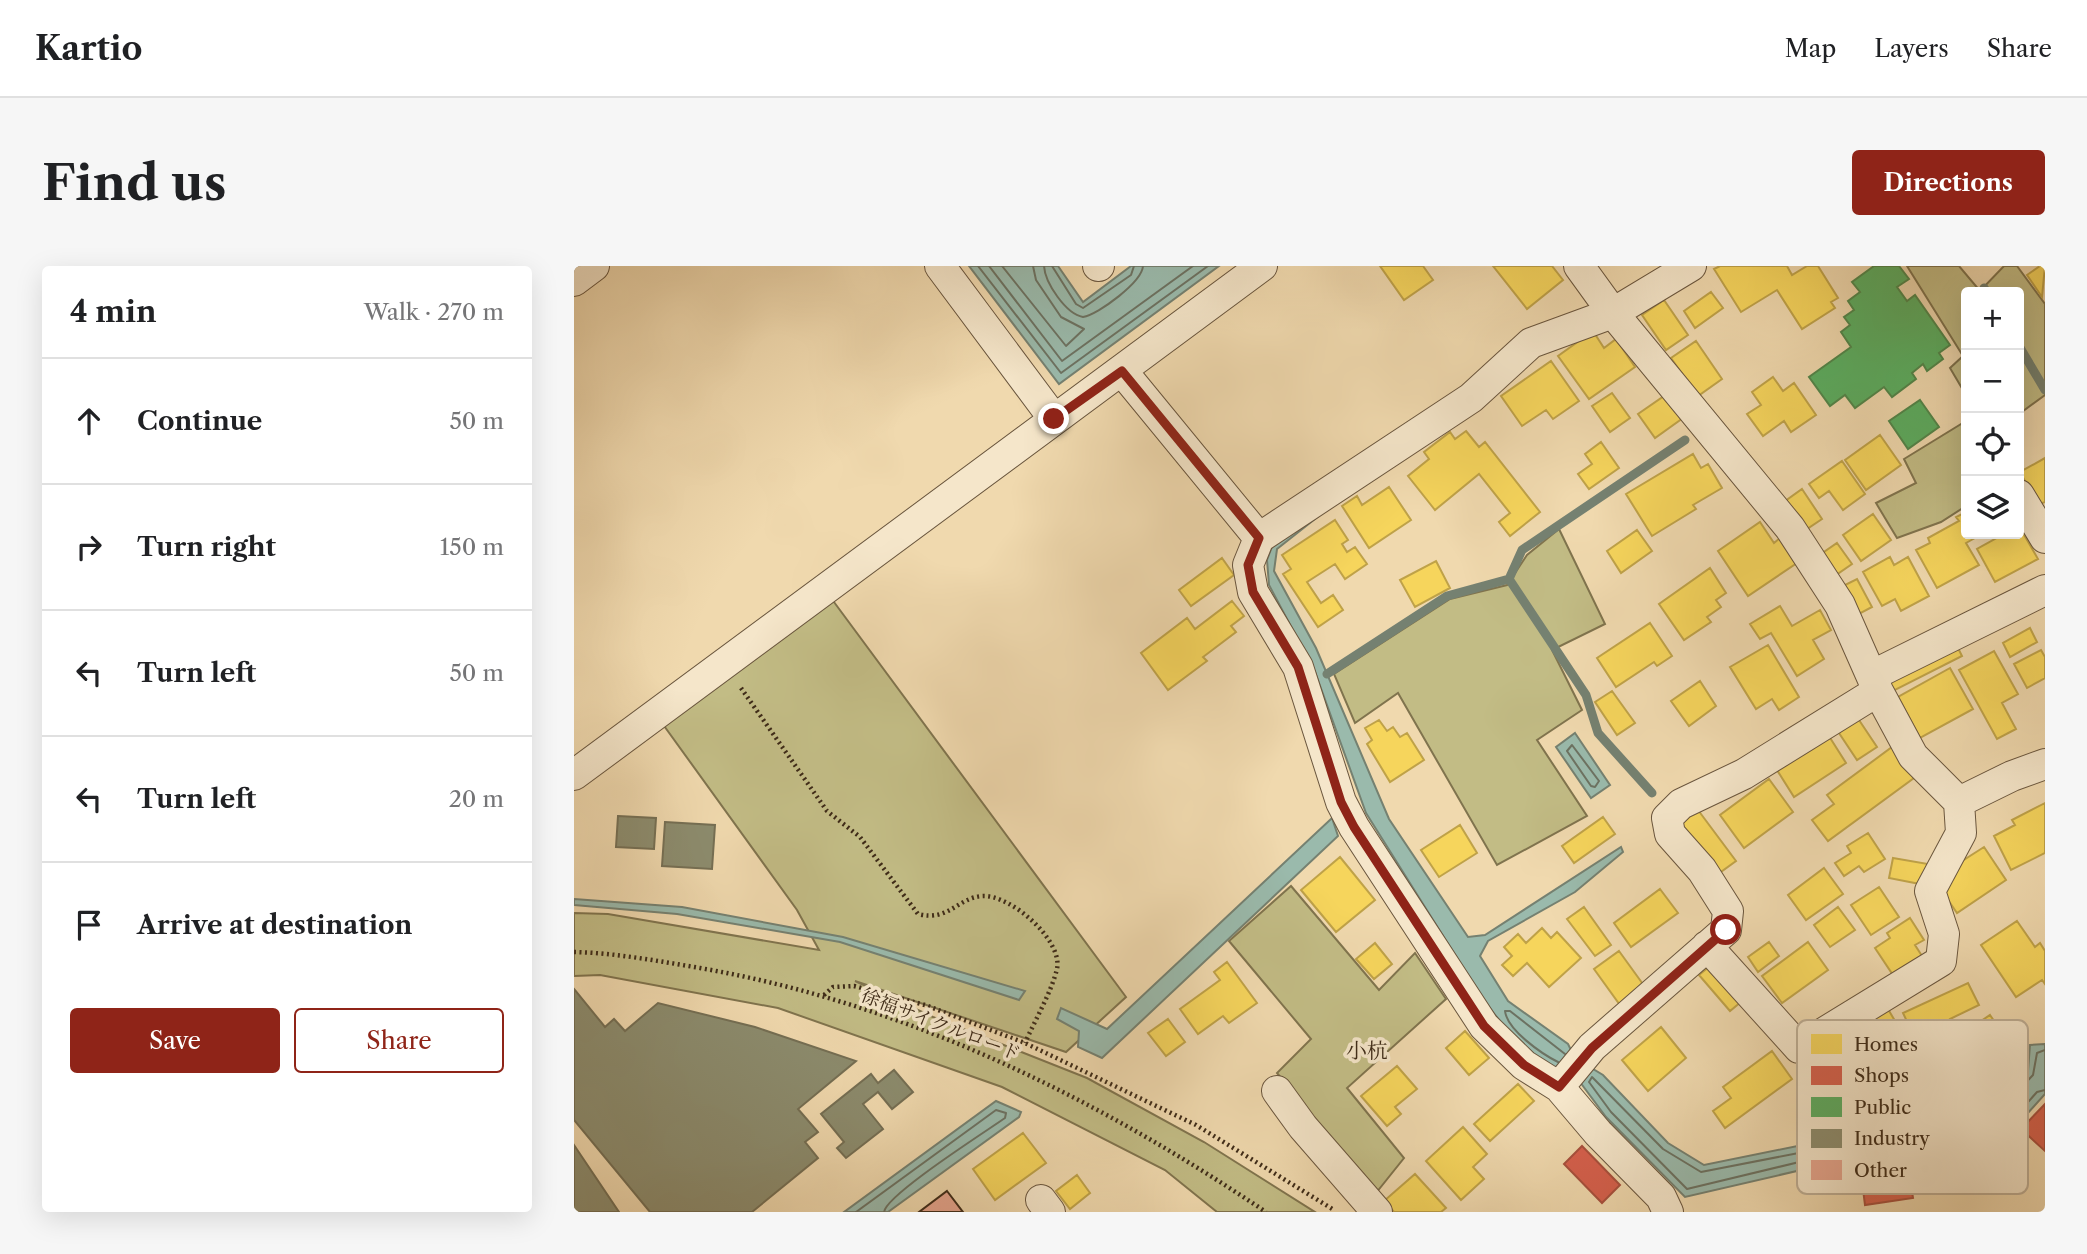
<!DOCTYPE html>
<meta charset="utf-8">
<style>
:root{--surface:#fff;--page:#f6f6f6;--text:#202124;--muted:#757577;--line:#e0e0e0;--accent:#8f2418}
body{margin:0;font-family:"Libre Caslon Text","Noto Serif JP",serif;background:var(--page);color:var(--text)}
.controls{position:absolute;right:21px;top:21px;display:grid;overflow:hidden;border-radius:7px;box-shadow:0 7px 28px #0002}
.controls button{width:63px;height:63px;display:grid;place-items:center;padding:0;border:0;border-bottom:2px solid var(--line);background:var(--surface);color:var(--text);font:35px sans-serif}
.stop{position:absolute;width:21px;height:21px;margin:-16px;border:5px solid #8f2418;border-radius:50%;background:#fff}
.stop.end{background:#8f2418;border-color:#fff;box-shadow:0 2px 7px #0008}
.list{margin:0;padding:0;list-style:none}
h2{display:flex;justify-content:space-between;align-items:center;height:91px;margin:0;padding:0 28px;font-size:30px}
h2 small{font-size:23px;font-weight:400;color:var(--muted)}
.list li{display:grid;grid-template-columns:46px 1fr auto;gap:21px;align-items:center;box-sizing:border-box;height:126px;padding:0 28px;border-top:2px solid var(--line)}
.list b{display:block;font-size:26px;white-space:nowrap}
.list em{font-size:23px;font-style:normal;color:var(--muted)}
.actions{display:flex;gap:14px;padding:21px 28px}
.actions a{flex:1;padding:16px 0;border:2px solid var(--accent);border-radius:7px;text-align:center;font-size:24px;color:var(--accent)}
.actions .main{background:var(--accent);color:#fff}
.icon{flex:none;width:38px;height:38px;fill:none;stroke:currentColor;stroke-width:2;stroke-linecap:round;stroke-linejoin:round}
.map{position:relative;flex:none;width:1471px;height:946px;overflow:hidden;border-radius:7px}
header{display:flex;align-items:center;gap:42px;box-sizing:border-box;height:98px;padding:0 35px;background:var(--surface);border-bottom:2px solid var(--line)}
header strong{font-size:33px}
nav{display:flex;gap:38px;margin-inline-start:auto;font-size:24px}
.intro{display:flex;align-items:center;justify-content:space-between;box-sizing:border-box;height:168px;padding:0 42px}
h1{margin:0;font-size:49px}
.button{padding:18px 32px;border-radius:7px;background:var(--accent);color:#fff;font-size:24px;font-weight:700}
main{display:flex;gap:42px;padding:0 42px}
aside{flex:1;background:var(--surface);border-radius:7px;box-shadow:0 7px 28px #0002}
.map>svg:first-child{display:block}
.green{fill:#c2bc85;stroke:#80744e;stroke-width:2}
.water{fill:#9abaac;stroke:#758171;stroke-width:2}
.homes{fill:#f6d55c;stroke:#bfa248;stroke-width:2}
.shops{fill:#d6604d;stroke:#a8503d;stroke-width:2}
.public{fill:#5aae61;stroke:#52874b;stroke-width:2}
.industry{fill:#8c8c6e;stroke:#756f54;stroke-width:2}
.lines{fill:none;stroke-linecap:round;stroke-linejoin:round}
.shore{stroke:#6c7262;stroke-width:2}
.stream{stroke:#758171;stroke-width:9}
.building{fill:#e6a58e;stroke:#3e2b18;stroke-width:2}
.street-casing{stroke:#6a563e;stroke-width:32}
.path{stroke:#3e2b18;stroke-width:4.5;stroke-dasharray:2 3.5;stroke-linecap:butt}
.street{stroke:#f5e6ca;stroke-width:30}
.route{stroke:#8f2418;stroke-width:9}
.labels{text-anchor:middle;stroke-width:7;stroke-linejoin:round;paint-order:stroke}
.street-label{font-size:19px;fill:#3e2b18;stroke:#f5e6ca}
.neighbourhood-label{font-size:21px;fill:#3e2b18;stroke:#f5e6ca}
.key{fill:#f5e6ca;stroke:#beae95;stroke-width:2}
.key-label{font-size:19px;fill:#3e2b18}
</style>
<header>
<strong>Kartio</strong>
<nav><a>Map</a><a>Layers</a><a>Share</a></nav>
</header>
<div class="intro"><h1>Find us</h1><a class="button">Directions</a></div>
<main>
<aside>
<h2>4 min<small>Walk · 270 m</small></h2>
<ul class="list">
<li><svg class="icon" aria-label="ahead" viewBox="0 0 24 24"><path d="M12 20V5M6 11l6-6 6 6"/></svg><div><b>Continue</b></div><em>50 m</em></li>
<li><svg class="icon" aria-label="right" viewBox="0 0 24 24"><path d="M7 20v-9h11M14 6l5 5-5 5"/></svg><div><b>Turn right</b></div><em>150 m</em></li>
<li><svg class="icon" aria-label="left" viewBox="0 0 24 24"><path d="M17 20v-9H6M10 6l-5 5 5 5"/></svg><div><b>Turn left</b></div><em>50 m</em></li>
<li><svg class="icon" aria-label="left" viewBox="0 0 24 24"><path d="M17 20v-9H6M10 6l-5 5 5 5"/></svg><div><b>Turn left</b></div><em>20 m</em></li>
<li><svg class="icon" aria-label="arrive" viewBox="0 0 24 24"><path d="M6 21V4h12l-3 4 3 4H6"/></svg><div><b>Arrive at destination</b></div></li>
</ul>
<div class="actions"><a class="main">Save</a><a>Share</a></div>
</aside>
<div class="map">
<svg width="1471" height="946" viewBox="0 0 1471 946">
<rect width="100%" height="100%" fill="#f0d9ae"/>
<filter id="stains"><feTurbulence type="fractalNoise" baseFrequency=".00286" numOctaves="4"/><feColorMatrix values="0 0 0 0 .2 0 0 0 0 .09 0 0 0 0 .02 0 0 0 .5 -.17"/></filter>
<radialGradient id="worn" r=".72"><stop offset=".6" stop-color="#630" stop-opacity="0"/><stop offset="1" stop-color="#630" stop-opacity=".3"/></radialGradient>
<path class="green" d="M 1333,0 L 1385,0 L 1406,25 L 1430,0 L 1443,0 L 1471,38 L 1471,129 L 1445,148 L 1445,26 L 1392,26 L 1392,129 L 1376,102 L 1389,90 Z
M 1392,155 L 1392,240 L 1367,256 L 1323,272 L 1302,237 L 1342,217 L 1330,193 Z
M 985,263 L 1031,358 L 978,384 L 1008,444 L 963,474 L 1013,550 L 923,599 L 824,427 L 781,457 L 760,408 L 876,333 L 933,319 L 953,289 Z
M 257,332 L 552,731 L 492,786 L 281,715 L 359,751 L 513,812 L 630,876 L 741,946 L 643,946 L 591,904 L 428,821 L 204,742 L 26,709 L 0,710 L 0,647 L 34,648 L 245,684 L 223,644 L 88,457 Z
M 717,620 L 805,724 L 841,687 L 872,733 L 773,822 L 830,892 L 802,927 L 703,807 L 737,773 L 655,675 Z"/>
<path class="water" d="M 395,0 L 484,0 L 509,36 L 557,0 L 645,0 L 485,118 Z
M 794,211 L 703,283 L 700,305 L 742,382 L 815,553 L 894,671 L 911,669 L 1047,581 L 1049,586 L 1001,626 L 914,675 L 906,690 L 934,735 L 994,778 L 1001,792 L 1029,809 L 1094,877 L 1130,899 L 1238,877 L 1253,888 L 1292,884 L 1342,888 L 1394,867 L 1454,805 L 1456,779 L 1471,778 L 1471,828 L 1425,879 L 1388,900 L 1341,911 L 1309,899 L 1253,898 L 1111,931 L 1032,851 L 1003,812 L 969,796 L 936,768 L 908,732 L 792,547 L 741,406 L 695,319 L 693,294 L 699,278 Z
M 1001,467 L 1036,519 L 1017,532 L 982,481 Z
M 758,552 L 764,570 L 528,792 L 504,781 L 505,765 L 483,753 L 487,742 L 533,763 Z
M 0,633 L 108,641 L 269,671 L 451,725 L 445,734 L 266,676 L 103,648 L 0,639 Z
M 422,835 L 447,846 L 445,851 L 314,946 L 270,946 Z"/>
<path class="homes" d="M 806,0 L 849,0 L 859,14 L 830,34 Z
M 919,0 L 978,0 L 989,14 L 953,43 Z
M 1146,0 L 1213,0 L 1218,9 L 1233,0 L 1244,0 L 1264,32 L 1257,36 L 1261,42 L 1228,63 L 1203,24 L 1167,46 L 1140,3 Z
M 1466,0 L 1471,0 L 1468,31 L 1453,9 Z
M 1137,26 L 1149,42 L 1121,62 L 1110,45 Z
M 1090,34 L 1114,69 L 1092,84 L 1068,49 Z
M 1019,65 L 1030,82 L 1042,73 L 1061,101 L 1015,133 L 984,90 Z
M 1122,75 L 1148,113 L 1124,130 L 1097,92 Z
M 977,95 L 1005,135 L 979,153 L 972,144 L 948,160 L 927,130 Z
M 1199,111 L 1209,125 L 1220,117 L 1242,149 L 1217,166 L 1210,155 L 1189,170 L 1173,148 L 1187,139 L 1178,126 Z
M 1038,127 L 1056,152 L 1036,166 L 1018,140 Z
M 1093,128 L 1109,152 L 1081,172 L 1064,148 Z
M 892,165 L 905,181 L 911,176 L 966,246 L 936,270 L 925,256 L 936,247 L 905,208 L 861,244 L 834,210 L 855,193 L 850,186 L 876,166 L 881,173 Z
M 1306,169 L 1327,199 L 1292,224 L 1271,194 Z
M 1027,176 L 1045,202 L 1015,223 L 1004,208 L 1018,198 L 1011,188 Z
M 1119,188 L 1127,202 L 1134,198 L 1148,222 L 1119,239 L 1122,243 L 1078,270 L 1052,228 Z
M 1471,192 L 1471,236 L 1464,239 L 1446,206 Z
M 1268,195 L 1291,228 L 1269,244 L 1255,225 L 1245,232 L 1235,218 Z
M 815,221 L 837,254 L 795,282 L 768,240 L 783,230 L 788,239 Z
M 1228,223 L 1248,253 L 1227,267 L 1207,238 Z
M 1392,246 L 1392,268 L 1408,268 L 1392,277 L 1405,299 L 1363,322 L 1342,284 L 1356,277 L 1354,272 L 1385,255 L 1382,251 Z
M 1299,248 L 1317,274 L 1287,295 L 1269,269 Z
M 761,254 L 774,274 L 768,278 L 773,286 L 781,281 L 793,298 L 771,313 L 761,298 L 733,316 L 747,337 L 759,329 L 769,344 L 744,361 L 709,308 L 717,303 L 708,289 Z
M 1186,256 L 1200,277 L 1206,272 L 1223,297 L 1174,330 L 1144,285 Z
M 1445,260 L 1464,293 L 1421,316 L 1403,283 L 1430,268 L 1445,268 Z
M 1063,264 L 1078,285 L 1047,307 L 1033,285 Z
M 1263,277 L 1278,298 L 1262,309 L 1247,288 Z
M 1316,291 L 1320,299 L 1334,291 L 1355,330 L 1327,345 L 1321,333 L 1308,340 L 1289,306 Z
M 648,292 L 660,309 L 617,340 L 605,324 Z
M 862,295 L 876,322 L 841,341 L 826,314 Z
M 1136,302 L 1152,327 L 1142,334 L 1147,341 L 1133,351 L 1137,356 L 1110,374 L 1085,338 Z
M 1283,313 L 1298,341 L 1283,349 L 1267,321 Z
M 658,335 L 670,350 L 657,360 L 662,366 L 629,391 L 633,395 L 594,424 L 567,387 L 613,352 L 621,363 Z
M 1206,340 L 1218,360 L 1246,344 L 1257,364 L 1239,374 L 1250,393 L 1223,410 L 1197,367 L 1186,373 L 1176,358 Z
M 1076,357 L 1098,390 L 1083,400 L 1080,396 L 1042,421 L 1023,392 Z
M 1456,362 L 1463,376 L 1436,391 L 1429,377 Z
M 1194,379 L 1225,431 L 1205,444 L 1198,433 L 1182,443 L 1156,401 Z
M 1383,380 L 1388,390 L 1319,425 L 1314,414 Z
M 1467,384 L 1471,391 L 1471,412 L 1453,422 L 1440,398 Z
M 1420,385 L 1444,428 L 1428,437 L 1442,463 L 1423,473 L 1385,404 Z
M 1376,402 L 1399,443 L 1346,472 L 1324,431 Z
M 1126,415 L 1142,440 L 1115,460 L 1097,435 Z
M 1038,425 L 1061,457 L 1043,469 L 1021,436 Z
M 1283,451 L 1303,481 L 1283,494 L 1263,464 Z
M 805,454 L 813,465 L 819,461 L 826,471 L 833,467 L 850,494 L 816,516 L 793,478 L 798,474 L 791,462 Z
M 1253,467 L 1272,497 L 1220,531 L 1201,501 Z
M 1318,481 L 1340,512 L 1254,575 L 1238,554 L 1260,538 L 1253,529 Z
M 1195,513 L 1219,546 L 1170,582 L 1146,549 Z
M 1471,537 L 1471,587 L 1437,604 L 1420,570 L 1441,559 L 1438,554 Z
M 1124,544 L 1162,595 L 1144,608 L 1107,557 Z
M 1029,551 L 1041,568 L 1000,597 L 988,580 Z
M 886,559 L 903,587 L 865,611 L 847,584 Z
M 1294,567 L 1311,593 L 1290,606 L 1285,600 L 1270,610 L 1261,597 L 1277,587 L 1273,580 Z
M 1410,581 L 1432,614 L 1383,647 L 1370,628 L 1382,599 Z
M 766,591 L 801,634 L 762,666 L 727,624 Z
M 1319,592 L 1354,598 L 1351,619 L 1315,612 Z
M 1250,602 L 1269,628 L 1232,654 L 1214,629 Z
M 1305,621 L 1325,651 L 1297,669 L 1277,639 Z
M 1086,623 L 1104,647 L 1057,681 L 1040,657 Z
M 1010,641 L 1037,679 L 1021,690 L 993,653 Z
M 1264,641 L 1281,664 L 1256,681 L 1240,659 Z
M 1336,652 L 1350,674 L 1341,679 L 1348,690 L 1319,709 L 1301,682 L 1316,672 L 1313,667 Z
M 1443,655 L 1461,681 L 1466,677 L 1471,685 L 1471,718 L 1468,714 L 1442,731 L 1407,679 Z
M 968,662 L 977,672 L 983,666 L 1007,692 L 975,721 L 953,697 L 939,710 L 928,699 L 938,690 L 930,681 L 944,668 L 952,677 Z
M 1195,676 L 1205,690 L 1184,706 L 1174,691 Z
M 1234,676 L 1254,704 L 1208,737 L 1188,710 Z
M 801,677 L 818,698 L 800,713 L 782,693 Z
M 1045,685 L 1071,721 L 1046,739 L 1020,703 Z
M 1142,695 L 1173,731 L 1156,745 L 1125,709 Z
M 653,696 L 683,737 L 655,757 L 649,750 L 624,768 L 606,743 L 646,714 L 640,706 Z
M 1394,717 L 1405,739 L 1376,753 L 1382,766 L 1346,783 L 1329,747 Z
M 1311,738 L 1337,782 L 1306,800 L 1280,757 Z
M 1416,749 L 1435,777 L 1405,797 L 1386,769 Z
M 594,753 L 611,776 L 592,790 L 574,767 Z
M 1087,761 L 1112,792 L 1074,825 L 1048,794 Z
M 891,765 L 915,792 L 895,809 L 872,782 Z
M 1198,785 L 1218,813 L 1151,862 L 1139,845 L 1157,832 L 1149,821 Z
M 823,800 L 843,823 L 821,841 L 827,848 L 813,860 L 787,830 Z
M 944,818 L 960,835 L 916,875 L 900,858 Z
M 889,861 L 913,888 L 899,901 L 910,913 L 887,934 L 852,895 Z
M 449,867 L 472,897 L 421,934 L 399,903 Z
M 841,908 L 872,942 L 867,946 L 820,946 L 810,935 Z
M 503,909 L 516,927 L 496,943 L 482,925 Z"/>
<path class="shops" d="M 1471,838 L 1471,885 L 1447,863 Z
M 1008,880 L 1046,919 L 1028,937 L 990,898 Z
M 1310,912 L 1312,922 L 1337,919 L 1339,932 L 1291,939 L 1288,915 Z"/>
<path class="public" d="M 1300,0 L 1325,0 L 1335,13 L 1323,21 L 1333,35 L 1341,29 L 1376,79 L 1365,87 L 1369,93 L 1353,105 L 1349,98 L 1338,107 L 1342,113 L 1318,131 L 1310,121 L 1281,142 L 1271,129 L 1256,140 L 1235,111 L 1277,81 L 1267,66 L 1276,59 L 1270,51 L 1280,44 L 1274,35 L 1286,26 L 1278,16 Z
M 1346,134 L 1365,161 L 1334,183 L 1315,155 Z"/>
<path class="industry" d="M 44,550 L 82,552 L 80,583 L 42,581 Z
M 91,556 L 141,559 L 138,603 L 88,600 Z
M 0,723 L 31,761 L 40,753 L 51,765 L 84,737 L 181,761 L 282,795 L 224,843 L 244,866 L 231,876 L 244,892 L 178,946 L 76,946 L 0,854 Z
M 320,804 L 339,826 L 318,843 L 304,826 L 289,838 L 309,863 L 272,892 L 263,882 L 270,876 L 247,848 L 297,808 L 304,817 Z
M 0,879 L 45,946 L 0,946 Z"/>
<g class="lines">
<path class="shore" d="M 404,0 L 487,107 L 634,0
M 415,0 L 488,95 L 619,0
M 428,0 L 492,80 L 510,63 L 487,51 L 462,14 L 459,0
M 470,0 C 471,17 492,48 509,51 C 525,48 568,16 569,0
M 478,0 L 502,38 L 509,42 L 557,9 L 560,0
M 998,479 L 1025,515 L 1021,521 L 1017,520 L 993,485 Z
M 1471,784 L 1463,787 L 1459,809 L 1399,872 L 1345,895 L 1336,895 L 1334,900 C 1343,905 1351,901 1361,899 C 1411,888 1430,863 1463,826 L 1471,824
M 984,796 C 968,788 933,764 931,745 L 936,745 L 991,788
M 1018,811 L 1089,883 L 1127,906 L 1235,885 L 1242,892 L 1113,923 L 1037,846 L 1015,816 Z
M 282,946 L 422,844 L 432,847 L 431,852 C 411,866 312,929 310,946"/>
<path class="stream" d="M 1410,22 L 1413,26
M 1445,80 L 1471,124
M 935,313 L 1012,429 L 1024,467 L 1078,527
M 753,408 L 873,330 L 935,313 L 948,284 L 1111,174"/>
</g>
<path class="building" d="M 373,925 L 389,946 L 345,946 Z"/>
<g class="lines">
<g class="street-casing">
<path id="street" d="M 366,0 L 480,153
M 524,0 L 525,0
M 1005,0 L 1039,47 L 1117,0
M 0,15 L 20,0
M 548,105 L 685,272
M 1445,229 L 1471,272
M 1299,409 L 1471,324
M 0,509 L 688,0
M 1133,680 L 1225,782 L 1367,695 L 1370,668 L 1356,625 L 1387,567 L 1385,536
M 985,821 L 1018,781 L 1152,664 L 1154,645 L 1128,604 L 1096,568 L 1093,552 L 1107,538 L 1170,508 L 1304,425
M 703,825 L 729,861 L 803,946
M 467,934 L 476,946
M 1094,946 L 1087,931 L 1024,867 L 985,821 L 950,799 L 910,760 L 780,561 L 767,536 L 724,401 L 679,326 L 674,299 L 685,272 L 897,132 L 957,77 L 1039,47 L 1216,262 L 1266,339 L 1304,425 L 1339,490 L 1385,536 L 1438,510 L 1471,498"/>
</g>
<path class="path" d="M 167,422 L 253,545 L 286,571 L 344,648 C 375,656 384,631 409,630 C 437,629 489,674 483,703 C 477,727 461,754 451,777
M 0,686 C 42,687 84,695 126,702 C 333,738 519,830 692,946
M 250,729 L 259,721 L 280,720 L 351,739 L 451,777 L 622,859 L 760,944"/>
<use href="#street" class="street"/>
</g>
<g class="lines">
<path class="route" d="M 480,153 L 548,105 L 685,272 L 674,299 L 679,326 L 724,401 L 767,536 L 780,561 L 910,760 L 950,799 L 985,821 L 1018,782 L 1152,664"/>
</g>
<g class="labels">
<g class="street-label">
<text transform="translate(367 758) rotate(21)" y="7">徐福サイクルロード</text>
</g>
<g class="neighbourhood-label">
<text x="793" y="792">小杭</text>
</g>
</g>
<rect x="1223" y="754" width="231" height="174" rx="10" class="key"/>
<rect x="1237" y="768" width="31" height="20" fill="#f6d55c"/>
<rect x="1237" y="800" width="31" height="19" fill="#d6604d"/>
<rect x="1237" y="831" width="31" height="20" fill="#5aae61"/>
<rect x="1237" y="863" width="31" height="19" fill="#8c8c6e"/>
<rect x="1237" y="894" width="31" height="20" fill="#e6a58e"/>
<g class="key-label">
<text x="1280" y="785">Homes</text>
<text x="1280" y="816">Shops</text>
<text x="1280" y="848">Public</text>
<text x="1280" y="879">Industry</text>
<text x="1280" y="911">Other</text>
</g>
<rect width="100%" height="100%" filter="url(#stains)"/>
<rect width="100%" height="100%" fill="url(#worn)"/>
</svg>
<div class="controls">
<button>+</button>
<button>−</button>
<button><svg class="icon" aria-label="locate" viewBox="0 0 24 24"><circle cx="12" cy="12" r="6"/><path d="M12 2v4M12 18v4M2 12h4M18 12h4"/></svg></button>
<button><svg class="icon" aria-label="layers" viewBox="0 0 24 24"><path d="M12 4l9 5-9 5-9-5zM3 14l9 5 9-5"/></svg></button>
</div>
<div class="stop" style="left:1152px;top:664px"></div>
<div class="stop end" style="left:480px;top:153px"></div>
</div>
</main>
